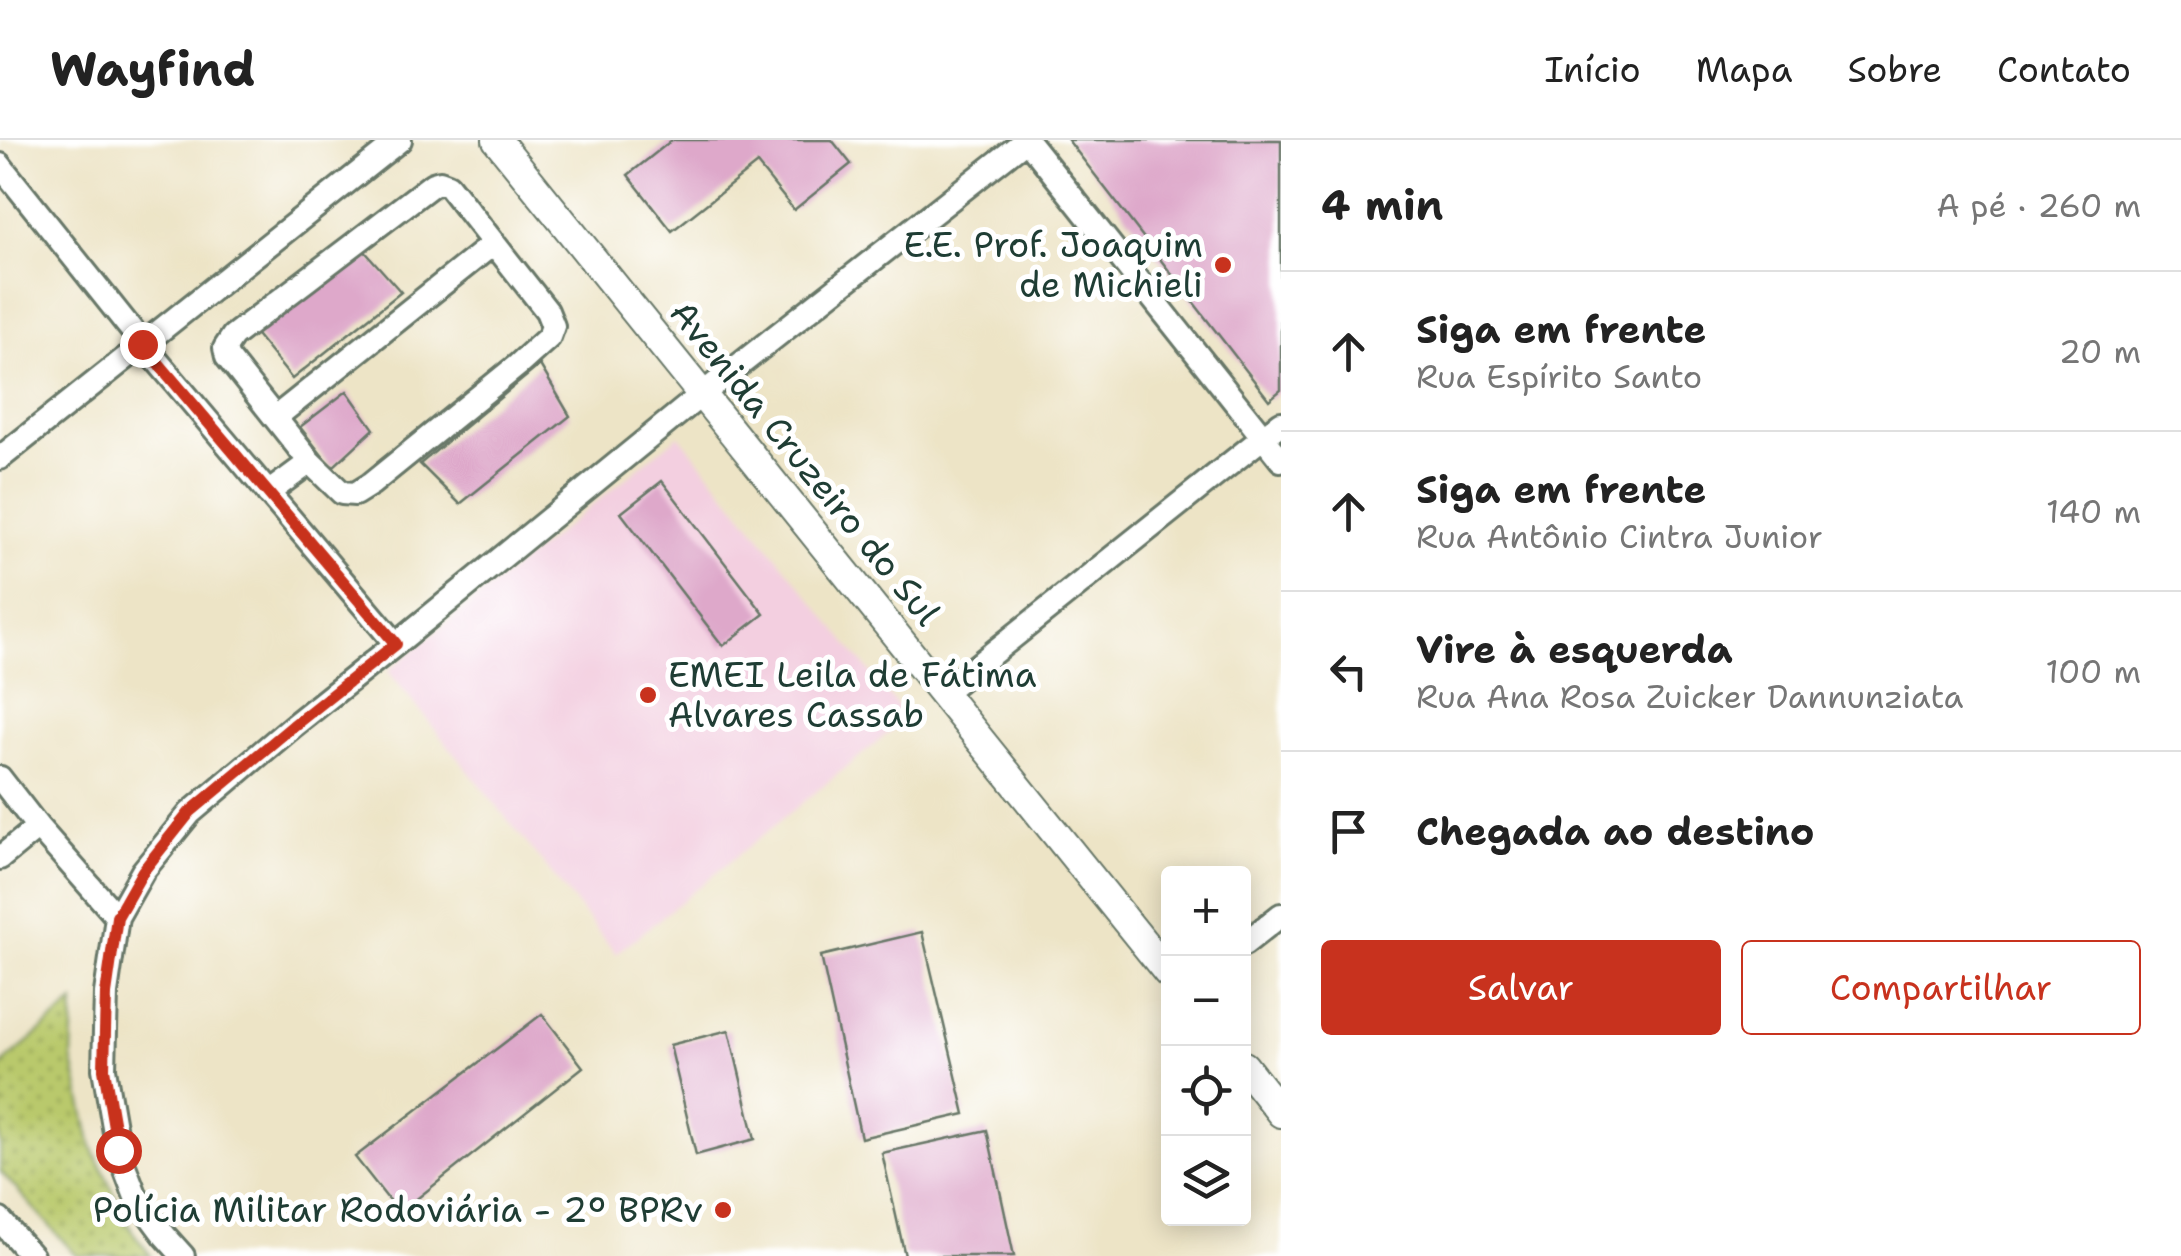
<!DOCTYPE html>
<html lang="pt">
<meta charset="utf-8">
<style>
:root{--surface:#fff;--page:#f2f2f2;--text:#222;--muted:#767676;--line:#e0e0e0;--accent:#c8321e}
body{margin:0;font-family:"Shantell Sans",sans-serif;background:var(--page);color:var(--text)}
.controls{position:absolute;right:30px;bottom:30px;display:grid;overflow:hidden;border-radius:10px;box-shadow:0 5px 25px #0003}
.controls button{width:90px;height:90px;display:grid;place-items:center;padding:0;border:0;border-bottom:2px solid var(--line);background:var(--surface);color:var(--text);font:50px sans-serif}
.stop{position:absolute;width:30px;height:30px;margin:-22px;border:8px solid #c8321e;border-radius:50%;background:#fff}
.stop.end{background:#c8321e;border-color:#fff;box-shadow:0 2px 10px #0008}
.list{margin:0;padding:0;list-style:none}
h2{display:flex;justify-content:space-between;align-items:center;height:130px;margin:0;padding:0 40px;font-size:42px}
h2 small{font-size:32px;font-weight:400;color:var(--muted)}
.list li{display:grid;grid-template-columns:65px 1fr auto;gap:30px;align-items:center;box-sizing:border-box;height:160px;padding:0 40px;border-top:2px solid var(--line)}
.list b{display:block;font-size:38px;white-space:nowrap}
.list p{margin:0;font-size:32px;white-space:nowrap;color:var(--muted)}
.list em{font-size:32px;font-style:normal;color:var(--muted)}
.actions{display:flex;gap:20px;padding:30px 40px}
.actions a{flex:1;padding:22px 0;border:2px solid var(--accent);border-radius:10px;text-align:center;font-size:35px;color:var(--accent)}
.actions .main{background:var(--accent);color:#fff}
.icon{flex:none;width:55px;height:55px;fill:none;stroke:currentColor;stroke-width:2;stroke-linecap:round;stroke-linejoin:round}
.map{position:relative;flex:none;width:1281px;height:1116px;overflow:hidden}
header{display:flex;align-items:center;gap:60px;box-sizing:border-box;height:140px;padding:0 50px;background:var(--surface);border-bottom:2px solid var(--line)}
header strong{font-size:48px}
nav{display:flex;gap:55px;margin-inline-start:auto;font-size:35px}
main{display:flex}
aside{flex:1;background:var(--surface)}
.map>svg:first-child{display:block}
.built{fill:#f3cfe0}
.green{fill:url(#green-dots);stroke:#6c8350;stroke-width:2.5}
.building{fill:#dea8ca}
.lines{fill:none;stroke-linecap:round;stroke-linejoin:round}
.minor-casing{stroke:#677767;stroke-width:28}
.tertiary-casing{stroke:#677767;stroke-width:32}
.minor{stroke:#fff;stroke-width:22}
.tertiary{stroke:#fff;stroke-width:28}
.route{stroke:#c8321e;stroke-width:12}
.poi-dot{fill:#c8321e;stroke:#fff;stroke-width:4}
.labels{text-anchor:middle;stroke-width:10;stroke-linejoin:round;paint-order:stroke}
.poi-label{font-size:35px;fill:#1f3d34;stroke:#fff;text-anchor:end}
.street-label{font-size:35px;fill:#1f3d34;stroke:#fff}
</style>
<header>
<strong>Wayfind</strong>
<nav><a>Início</a><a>Mapa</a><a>Sobre</a><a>Contato</a></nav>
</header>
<main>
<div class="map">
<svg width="1281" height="1116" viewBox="0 0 1281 1116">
<defs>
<pattern id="green-dots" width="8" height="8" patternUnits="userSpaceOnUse" patternTransform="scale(2.5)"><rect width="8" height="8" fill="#b9c96c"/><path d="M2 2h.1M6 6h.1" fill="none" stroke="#96a45a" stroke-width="1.8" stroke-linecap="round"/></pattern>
</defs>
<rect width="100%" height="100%" fill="#fff"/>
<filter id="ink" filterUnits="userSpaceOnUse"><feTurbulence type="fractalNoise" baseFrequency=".01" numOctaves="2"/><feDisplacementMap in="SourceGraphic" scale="20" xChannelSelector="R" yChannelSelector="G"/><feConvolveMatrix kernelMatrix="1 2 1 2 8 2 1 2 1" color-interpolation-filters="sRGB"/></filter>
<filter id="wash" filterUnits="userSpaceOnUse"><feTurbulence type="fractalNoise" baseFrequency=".0048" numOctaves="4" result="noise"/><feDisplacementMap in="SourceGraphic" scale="40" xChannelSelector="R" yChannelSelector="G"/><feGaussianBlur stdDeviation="2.25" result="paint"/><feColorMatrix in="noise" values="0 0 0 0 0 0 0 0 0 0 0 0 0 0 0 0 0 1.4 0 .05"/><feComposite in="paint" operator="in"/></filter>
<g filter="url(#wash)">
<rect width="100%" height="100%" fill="#ede4c6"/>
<path class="built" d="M 679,295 L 907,578 L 616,814 L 388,531 Z"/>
<path class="green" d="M 74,863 L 72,918 L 92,1007 L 132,1091 L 151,1116 L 77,1116 L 0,1031 L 0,926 Z"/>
<g id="blocks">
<path class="building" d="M 672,0 L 832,0 L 851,24 L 794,70 L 757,24 L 672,91 L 628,35 Z
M 1068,0 L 1281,0 L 1281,250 L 1269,260 Z
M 361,107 L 401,152 L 292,239 L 253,191 Z
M 540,225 L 570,276 L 460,364 L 420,324 Z
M 347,251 L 374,289 L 332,328 L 300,287 Z
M 662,341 L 764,474 L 723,506 L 621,373 Z
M 922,792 L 965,974 L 861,998 L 821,816 Z
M 542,874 L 583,927 L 399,1073 L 355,1017 Z
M 729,890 L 755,999 L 696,1015 L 670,905 Z
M 987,990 L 1014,1116 L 905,1116 L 882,1013 Z"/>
</g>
</g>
<g filter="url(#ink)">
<use href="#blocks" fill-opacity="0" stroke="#677767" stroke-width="2.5"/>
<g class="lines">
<g class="minor-casing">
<path id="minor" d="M 1027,0 L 1281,320
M 0,25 L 142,203 L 396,504
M 440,42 L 448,45 L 547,171 L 553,186 L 549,197 L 518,225 L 371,344 L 355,354 L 342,353 L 310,322 L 227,217 L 225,208 L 233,196 L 433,44 Z
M 276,277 L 494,103
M 0,318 L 400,0
M 268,353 L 310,322
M 944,552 L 1281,283
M 0,638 L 38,687 L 117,777
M 0,718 L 38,687
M 1244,804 L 1281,775
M 0,1080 L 32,1116
M 183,1116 L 165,1096 L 136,1057 L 118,1010 L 104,929 L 106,853 L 117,777 L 143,731 L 190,673 L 293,586 L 396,504 L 701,255 L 1026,0"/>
</g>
<g class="tertiary-casing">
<path id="tertiary" d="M 497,0 L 1168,833
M 1244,926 L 1281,973"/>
</g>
<use href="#minor" class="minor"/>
<use href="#tertiary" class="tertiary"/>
</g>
</g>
<g class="lines" filter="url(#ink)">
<path class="route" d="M 118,1010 L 104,929 L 106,854 L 117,777 L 143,731 L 190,672 L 293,586 L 396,504 L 142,204"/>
</g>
<g class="poi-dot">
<circle cx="1223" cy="125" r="10"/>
<circle cx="648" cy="555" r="10"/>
<circle cx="723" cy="1070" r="10"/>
</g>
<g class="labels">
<g class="poi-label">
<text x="1203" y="117">E.E. Prof. Joaquim<tspan x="1203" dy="40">de Michieli</tspan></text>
<text x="668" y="547" text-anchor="start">EMEI Leila de Fátima<tspan x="668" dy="40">Alvares Cassab</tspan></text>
<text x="703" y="1082">Polícia Militar Rodoviária - 2º BPRv</text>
</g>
<g class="street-label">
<text transform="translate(805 323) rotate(51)" y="12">Avenida Cruzeiro do Sul</text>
</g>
</g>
</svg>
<div class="controls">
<button>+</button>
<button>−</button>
<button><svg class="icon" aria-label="locate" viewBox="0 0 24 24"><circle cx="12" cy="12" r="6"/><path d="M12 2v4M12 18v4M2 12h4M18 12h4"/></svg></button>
<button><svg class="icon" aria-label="layers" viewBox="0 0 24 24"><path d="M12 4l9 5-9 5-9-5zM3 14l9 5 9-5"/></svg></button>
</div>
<div class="stop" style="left:118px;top:1010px"></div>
<div class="stop end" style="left:142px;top:204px"></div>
</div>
<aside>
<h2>4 min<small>A pé · 260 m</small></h2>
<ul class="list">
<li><svg class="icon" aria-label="ahead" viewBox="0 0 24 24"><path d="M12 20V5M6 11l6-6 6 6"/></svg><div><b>Siga em frente</b><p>Rua Espírito Santo</p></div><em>20 m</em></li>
<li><svg class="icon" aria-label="ahead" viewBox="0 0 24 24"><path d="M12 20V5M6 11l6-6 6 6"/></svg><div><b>Siga em frente</b><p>Rua Antônio Cintra Junior</p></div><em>140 m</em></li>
<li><svg class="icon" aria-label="left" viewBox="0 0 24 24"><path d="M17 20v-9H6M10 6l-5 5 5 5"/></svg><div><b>Vire à esquerda</b><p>Rua Ana Rosa Zuicker Dannunziata</p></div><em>100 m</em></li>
<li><svg class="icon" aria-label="arrive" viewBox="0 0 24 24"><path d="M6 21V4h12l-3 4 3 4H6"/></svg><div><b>Chegada ao destino</b></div></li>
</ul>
<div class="actions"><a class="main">Salvar</a><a>Compartilhar</a></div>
</aside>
</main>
